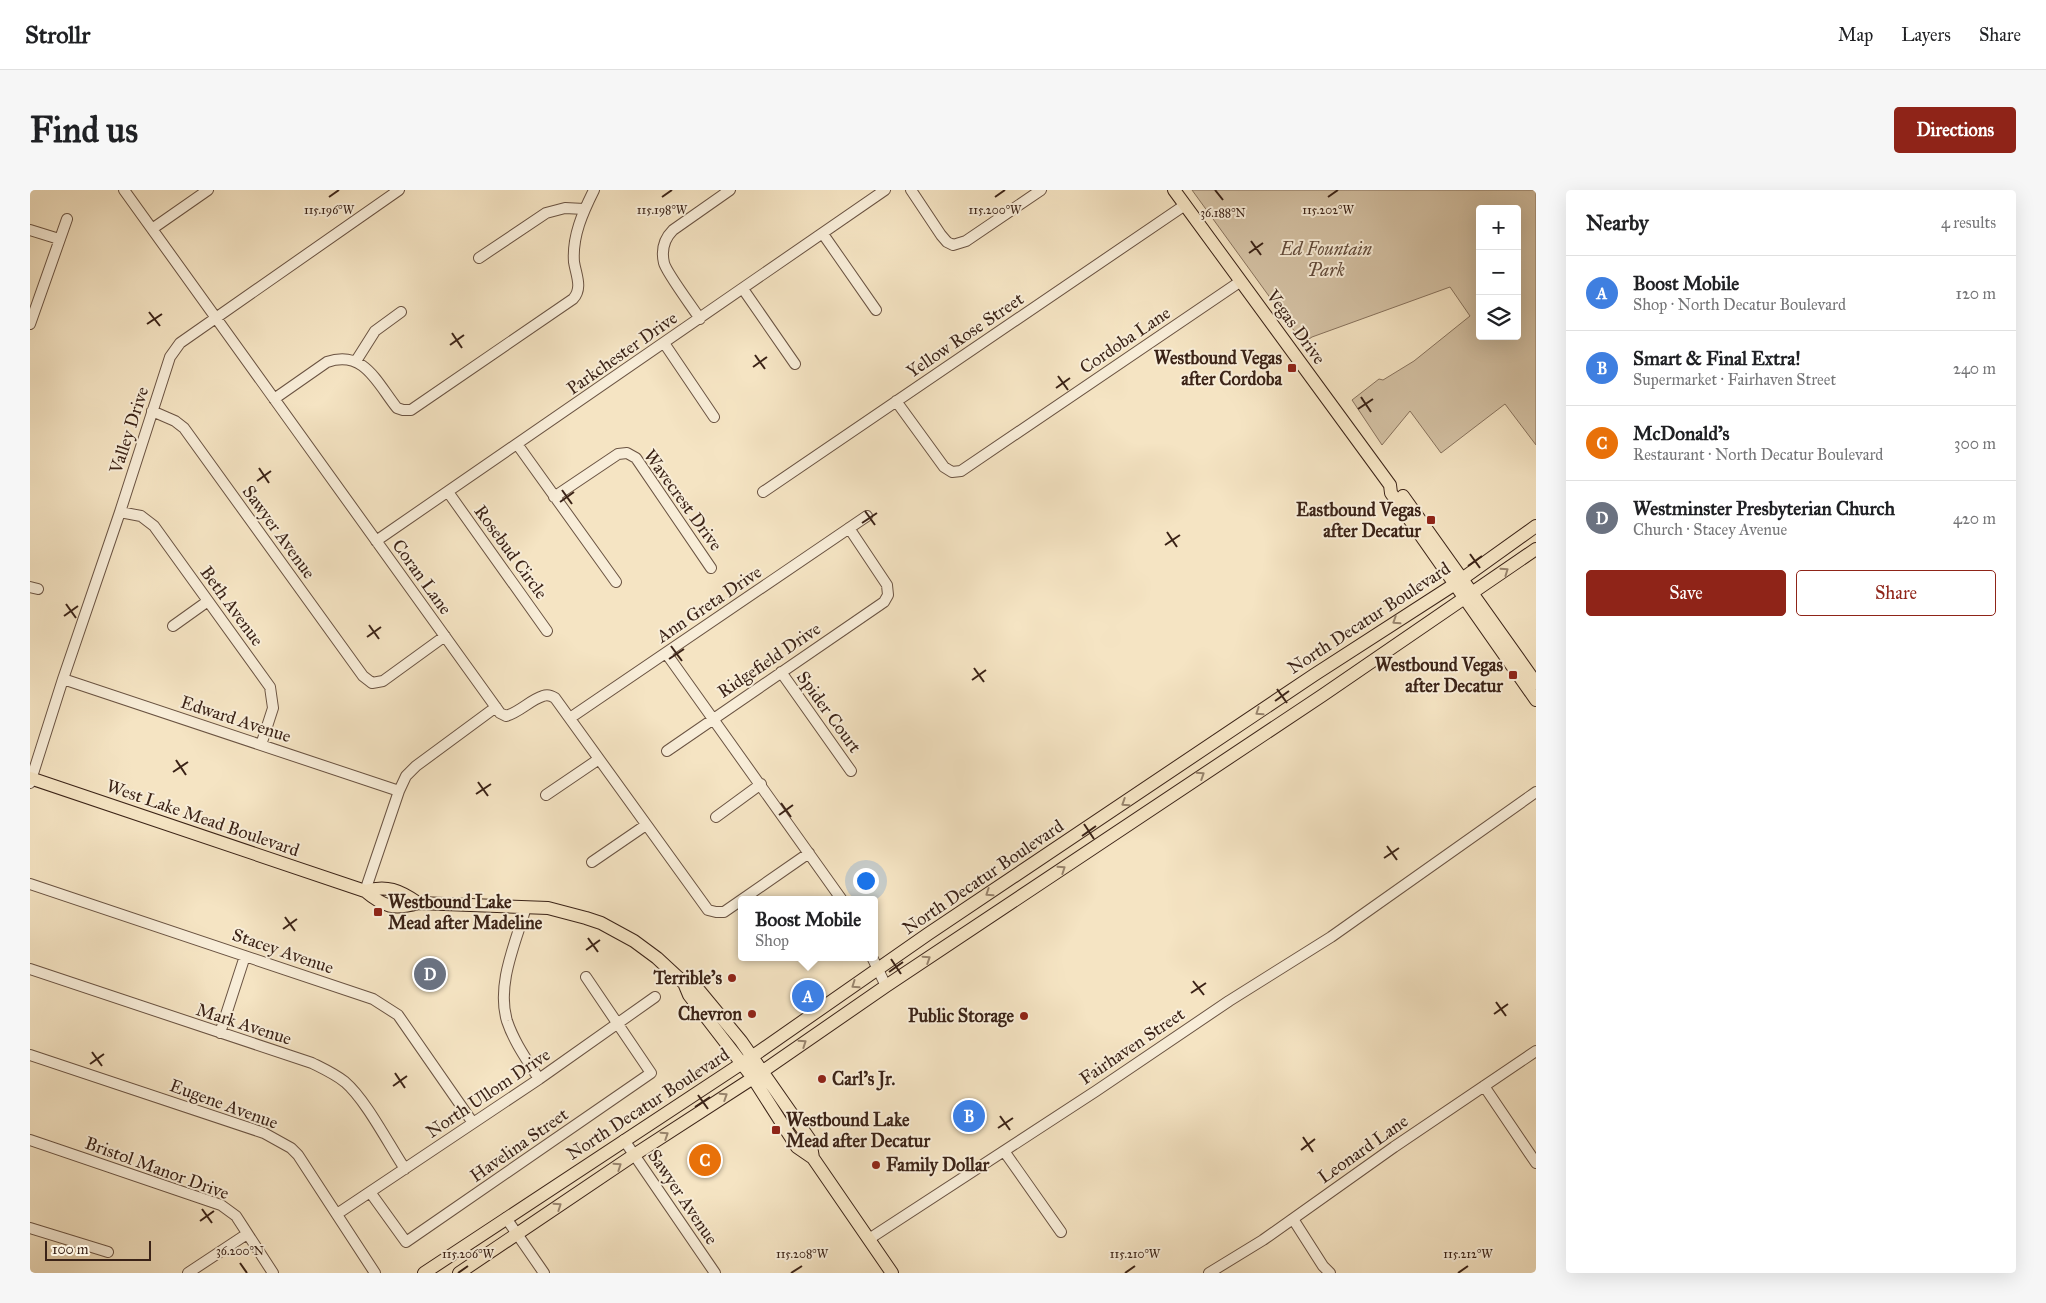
<!DOCTYPE html>
<meta charset="utf-8">
<style>
:root{--surface:#fff;--page:#f6f6f6;--text:#202124;--muted:#757577;--line:#e0e0e0;--accent:#8f2418}
body{margin:0;font-family:"IM FELL Great Primer",serif;background:var(--page);color:var(--text)}
.controls{position:absolute;right:15px;top:15px;display:grid;overflow:hidden;border-radius:5px;box-shadow:0 5px 20px #0002}
.controls button{width:45px;height:45px;display:grid;place-items:center;padding:0;border:0;border-bottom:1px solid var(--line);background:var(--surface);color:var(--text);font:25px sans-serif}
.scale{position:absolute;left:15px;bottom:12px;width:106px;box-sizing:border-box;padding-left:5px;border:2px solid #3b2317;border-top:0;font-size:14px;line-height:18px;white-space:nowrap;color:#3b2317;-webkit-text-stroke:4px #f8edd8;paint-order:stroke}
.you{position:absolute;left:835px;top:690px;width:18px;height:18px;margin:-12px;border:4px solid #fff;border-radius:50%;background:#1a73e8;box-shadow:0 0 0 8px #1a73e833}
.badge{display:grid;place-items:center;width:32px;height:32px;border-radius:50%;background:var(--accent);color:#fff;font-size:16px;font-weight:700}
.pin{position:absolute;translate:-50% -50%;border:2px solid #fff;box-shadow:0 1px 5px #0006}
.popup{position:absolute;left:708px;top:706px;width:140px;height:65px;box-sizing:border-box;display:grid;place-content:center;border-radius:5px;background:var(--surface);filter:drop-shadow(0 1px 4px #0005);font-size:16px;white-space:nowrap;color:var(--muted)}
.popup b{font-size:19px;color:var(--text)}
.popup::after{content:'';position:absolute;left:50%;top:100%;margin-left:-10px;border:10px solid transparent;border-top-color:var(--surface)}
.list{margin:0;padding:0;list-style:none}
h2{display:flex;justify-content:space-between;align-items:center;height:65px;margin:0;padding:0 20px;font-size:21px}
h2 small{font-size:16px;font-weight:400;color:var(--muted)}
.list li{display:grid;grid-template-columns:32px 1fr auto;gap:15px;align-items:center;box-sizing:border-box;height:75px;padding:0 20px;border-top:1px solid var(--line)}
.list b{display:block;font-size:19px;white-space:nowrap}
.list p{margin:0;font-size:16px;white-space:nowrap;color:var(--muted)}
.list em{font-size:16px;font-style:normal;color:var(--muted)}
.actions{display:flex;gap:10px;padding:15px 20px}
.actions a{flex:1;padding:11px 0;border:1px solid var(--accent);border-radius:5px;text-align:center;font-size:18px;color:var(--accent)}
.actions .main{background:var(--accent);color:#fff}
.icon{flex:none;width:28px;height:28px;fill:none;stroke:currentColor;stroke-width:2;stroke-linecap:round;stroke-linejoin:round}
.map{position:relative;flex:none;width:1506px;height:1083px;overflow:hidden;border-radius:5px}
header{display:flex;align-items:center;gap:30px;box-sizing:border-box;height:70px;padding:0 25px;background:var(--surface);border-bottom:1px solid var(--line)}
header strong{font-size:24px}
nav{display:flex;gap:28px;margin-inline-start:auto;font-size:18px}
.intro{display:flex;align-items:center;justify-content:space-between;box-sizing:border-box;height:120px;padding:0 30px}
h1{margin:0;font-size:35px}
.button{padding:12px 22px;border-radius:5px;background:var(--accent);color:#fff;font-size:18px;font-weight:700}
main{display:flex;gap:30px;padding:0 30px}
aside{flex:1;background:var(--surface);border-radius:5px;box-shadow:0 5px 20px #0002}
.map>svg:first-child{display:block}
.green{fill:#d5c3a6;stroke:#88735e;fill-rule:evenodd}
.lines{fill:none;stroke-linecap:round;stroke-linejoin:round}
.minor-casing{stroke:#6a5342;stroke-width:12}
.major-casing{stroke:#3b2317;stroke-width:14}
.minor{stroke:#f8edd8;stroke-width:10}
.major{stroke:#f5e4c3;stroke-width:12}
.oneway{stroke:#98846d}
.ticks{fill:none;stroke:#3b2317;stroke-width:2}
.poi-dot{fill:#8f2418;stroke:#f8edd8;stroke-width:2}
.labels{text-anchor:middle;stroke-width:4;stroke-linejoin:round;paint-order:stroke}
.park-label{font-size:18px;font-style:italic;fill:#624b3b;stroke:#f8edd8}
.street-label{font-size:18px;fill:#3b2317;stroke:#f8edd8}
.poi-label{font-size:18px;font-weight:bold;fill:#3b2317;stroke:#f8edd8;text-anchor:end}
.ticks-label{font-size:12px;text-anchor:middle;fill:#3b2317;stroke:#f8edd8;stroke-width:4;stroke-linejoin:round;paint-order:stroke}
</style>
<header>
<strong>Strollr</strong>
<nav><a>Map</a><a>Layers</a><a>Share</a></nav>
</header>
<div class="intro"><h1>Find us</h1><a class="button">Directions</a></div>
<main>
<div class="map">
<svg width="1506" height="1083" viewBox="0 0 1506 1083">
<rect width="100%" height="100%" fill="#f5e4c3"/>
<filter id="stains"><feTurbulence type="fractalNoise" baseFrequency=".004" numOctaves="4"/><feColorMatrix values="0 0 0 0 .2 0 0 0 0 .09 0 0 0 0 .02 0 0 0 .5 -.17"/></filter>
<radialGradient id="worn" r=".72"><stop offset=".6" stop-color="#630" stop-opacity="0"/><stop offset="1" stop-color="#630" stop-opacity=".3"/></radialGradient>
<path class="green" d="M 1162,0 L 1506,0 L 1506,255 L 1475,214 L 1411,263 L 1380,221 L 1352,255 L 1322,210 L 1349,189 L 1353,190 L 1384,171 L 1440,126 L 1420,97 L 1282,147 L 1273,153 ZM 1450,19 L 1487,19 L 1487,146 L 1450,146 Z"/>
<g class="lines">
<g class="minor-casing">
<path id="minor" d="M 94,0 L 470,523 L 476,526 C 490,522 500,510 513,506 C 518,504 522,506 525,508 L 678,720 L 686,722 L 694,722 L 779,663
M 881,0 L 911,45 L 917,52 L 923,55 L 936,51 L 1011,0
M 122,39 L 178,0
M 0,40 L 29,49
M 793,44 L 846,120
M 449,68 L 516,23 L 535,18 L 554,19
M 713,99 L 765,174
M 670,129 C 663,118 636,82 634,73 C 631,60 634,49 643,40 L 700,0
M 0,134 L 37,29
M 634,153 L 684,227
M 326,171 L 345,141 L 371,122
M 244,209 L 297,172 C 334,159 347,193 367,218 L 373,220 L 381,220 L 543,109 C 553,98 546,85 544,72 C 542,46 553,22 564,0
M 866,211 L 914,277 L 922,282 L 931,281 L 1211,91
M 122,221 L 145,231 L 154,238 L 333,486 L 342,493 L 353,491 L 415,446
M 487,254 L 586,392
M 418,302 L 517,441
M 733,302 L 1155,15
M 524,307 L 588,264 L 597,263 L 606,268 L 681,378
M 90,322 L 111,326 L 124,336 L 240,497 L 243,518 L 231,555
M 346,351 L 855,0
M 0,397 L 8,399
M 143,436 L 178,411
M 636,463 L 812,710
M 751,482 L 821,581
M 33,489 L 369,601
M 540,528 L 837,326
M 637,561 L 854,412 L 858,405 L 857,395 L 819,338
M 0,593 L 33,489 L 90,322 L 140,167 L 150,153 L 369,0
M 516,605 L 569,569
M 686,627 L 731,594
M 562,672 L 616,635
M 0,694 L 343,809 L 368,825 L 443,933
M 335,701 L 369,601 L 376,586 L 386,576 L 466,517
M 496,717 C 486,752 466,794 477,831 C 484,852 497,870 509,889
M 842,767 L 856,796
M 0,779 L 282,873 C 294,879 305,884 315,892 C 336,910 359,955 375,979
M 190,843 L 215,766
M 0,865 L 234,943 L 261,958 L 268,965 L 345,1083
M 1454,896 L 1506,973
M 0,950 L 191,1015 L 206,1026 L 243,1083
M 594,950 L 685,1083
M 974,961 L 1031,1042
M 340,1002 L 376,1052 L 621,883 L 556,787
M 307,1024 L 509,889 L 625,807
M 476,1028 L 514,1083
M 1263,1029 L 1293,1076 L 1300,1083
M 0,1038 L 78,1062
M 839,1049 L 1066,901 L 1199,811 L 1301,747 L 1506,602
M 158,1083 L 217,1044
M 1179,1083 L 1233,1050 L 1364,957 L 1506,861"/>
</g>
<g class="major-casing">
<path id="major" d="M 1144,0 L 1360,295 L 1361,303 L 1506,510
M 1373,306 L 1506,493
M 0,588 L 335,701 C 354,717 364,720 388,713 L 518,718 L 556,728 L 571,733 L 604,751 L 627,768 L 654,793 L 668,799 L 711,851 L 780,950 L 783,968
M 335,701 C 357,695 369,700 388,713
M 654,793 L 659,805 L 723,888 L 767,957 L 783,968 L 862,1083
M 394,1083 L 723,866 L 898,744 L 1284,485 L 1425,394 L 1506,336
M 429,1083 L 604,965 L 723,888 L 856,796 L 1293,505 L 1506,359"/>
</g>
<use href="#minor" class="minor"/>
<use href="#major" class="major"/>
</g>
<defs><path id="oneway-chevron" d="M-2-3.5L2.5 0L-2 3.5" fill="none" stroke-width="1.6" stroke-linecap="round" stroke-linejoin="round" transform="scale(1.25)"/></defs>
<g class="oneway">
<use href="#oneway-chevron" transform="translate(1475 381) rotate(-35)"/>
<use href="#oneway-chevron" transform="translate(1366 431) rotate(147)"/>
<use href="#oneway-chevron" transform="translate(1229 522) rotate(146)"/>
<use href="#oneway-chevron" transform="translate(1171 585) rotate(-33)"/>
<use href="#oneway-chevron" transform="translate(1095 613) rotate(147)"/>
<use href="#oneway-chevron" transform="translate(1032 679) rotate(-34)"/>
<use href="#oneway-chevron" transform="translate(959 703) rotate(146)"/>
<use href="#oneway-chevron" transform="translate(897 769) rotate(-33)"/>
<use href="#oneway-chevron" transform="translate(825 795) rotate(145)"/>
<use href="#oneway-chevron" transform="translate(773 853) rotate(-34)"/>
<use href="#oneway-chevron" transform="translate(694 906) rotate(-33)"/>
<use href="#oneway-chevron" transform="translate(635 945) rotate(-33)"/>
<use href="#oneway-chevron" transform="translate(588 976) rotate(-34)"/>
<use href="#oneway-chevron" transform="translate(528 1016) rotate(-34)"/>
</g>
<path class="ticks" d="M 1185,0 L 1193,10M 299,7 L 309,0M 632,7 L 642,0M 965,7 L 975,0M 1298,7 L 1308,0M 1221,51 L 1231,65M 1219,63 L 1233,53M 119,122 L 130,136M 117,134 L 132,124M 422,143 L 432,158M 420,155 L 434,145M 725,165 L 735,179M 723,177 L 737,167M 1028,186 L 1038,200M 1026,198 L 1040,188M 1331,207 L 1341,222M 1328,219 L 1343,209M 229,278 L 239,293M 227,291 L 241,281M 532,300 L 542,314M 530,312 L 544,302M 835,321 L 845,335M 832,333 L 847,323M 1137,342 L 1147,357M 1135,355 L 1150,345M 1440,364 L 1450,378M 1438,376 L 1452,366M 36,414 L 46,428M 34,426 L 48,416M 339,435 L 349,449M 337,447 L 351,437M 641,456 L 652,471M 639,469 L 654,459M 944,478 L 954,492M 942,490 L 956,480M 1247,499 L 1257,513M 1245,511 L 1259,501M 146,570 L 156,585M 143,582 L 158,572M 448,592 L 458,606M 446,604 L 461,594M 751,613 L 761,627M 749,625 L 763,615M 1054,634 L 1064,649M 1052,646 L 1066,636M 1357,656 L 1367,670M 1354,668 L 1369,658M 255,727 L 265,741M 253,739 L 267,729M 558,748 L 568,762M 556,760 L 570,750M 861,769 L 871,784M 859,782 L 873,772M 1163,791 L 1174,805M 1161,803 L 1176,793M 1466,812 L 1476,826M 1464,824 L 1478,814M 62,862 L 72,876M 60,874 L 74,864M 365,883 L 375,898M 363,896 L 377,886M 668,905 L 678,919M 665,917 L 680,907M 970,926 L 980,940M 968,938 L 983,928M 1273,947 L 1283,962M 1271,960 L 1285,949M 172,1019 L 182,1033M 170,1031 L 184,1021M 210,1073 L 217,1083M 428,1083 L 438,1076M 761,1083 L 772,1076M 1095,1083 L 1105,1076M 1428,1083 L 1438,1076"/>
<g class="poi-dot">
<rect x="1257" y="173" width="10" height="10" rx="2.5"/>
<rect x="1396" y="325" width="10" height="10" rx="2.5"/>
<rect x="1478" y="480" width="10" height="10" rx="2.5"/>
<rect x="343" y="717" width="10" height="10" rx="2.5"/>
<circle cx="702" cy="788" r="5"/>
<circle cx="722" cy="824" r="5"/>
<circle cx="994" cy="826" r="5"/>
<circle cx="792" cy="889" r="5"/>
<rect x="741" y="935" width="10" height="10" rx="2.5"/>
<circle cx="846" cy="975" r="5"/>
</g>
<g class="labels">
<g class="park-label">
<text x="1296" y="65">Ed Fountain<tspan x="1296" dy="21">Park</tspan></text>
</g>
<g class="street-label">
<text transform="translate(1266 137) rotate(54)" y="6">Vegas Drive</text>
<text transform="translate(935 145) rotate(-34)" y="6">Yellow Rose Street</text>
<text transform="translate(1095 150) rotate(-34)" y="6">Cordoba Lane</text>
<text transform="translate(592 163) rotate(-35)" y="6">Parkchester Drive</text>
<text transform="translate(99 240) rotate(-72)" y="6">Valley Drive</text>
<text transform="translate(653 310) rotate(54)" y="6">Wavecrest Drive</text>
<text transform="translate(249 342) rotate(54)" y="6">Sawyer Avenue</text>
<text transform="translate(481 362) rotate(54)" y="6">Rosebud Circle</text>
<text transform="translate(392 387) rotate(54)" y="6">Coran Lane</text>
<text transform="translate(679 414) rotate(-34)" y="6">Ann Greta Drive</text>
<text transform="translate(202 416) rotate(54)" y="6">Beth Avenue</text>
<text transform="translate(1339 428) rotate(-33)" y="6">North Decatur Boulevard</text>
<text transform="translate(739 470) rotate(-34)" y="6">Ridgefield Drive</text>
<text transform="translate(799 522) rotate(54)" y="6">Spider Court</text>
<text transform="translate(206 529) rotate(18)" y="6">Edward Avenue</text>
<text transform="translate(173 628) rotate(19)" y="6">West Lake Mead Boulevard</text>
<text transform="translate(953 687) rotate(-34)" y="6">North Decatur Boulevard</text>
<text transform="translate(253 761) rotate(19)" y="6">Stacey Avenue</text>
<text transform="translate(214 834) rotate(18)" y="6">Mark Avenue</text>
<text transform="translate(1102 856) rotate(-34)" y="6">Fairhaven Street</text>
<text transform="translate(458 903) rotate(-34)" y="6">North Ullom Drive</text>
<text transform="translate(194 914) rotate(20)" y="6">Eugene Avenue</text>
<text transform="translate(618 914) rotate(-33)" y="6">North Decatur Boulevard</text>
<text transform="translate(489 955) rotate(-35)" y="6">Havelina Street</text>
<text transform="translate(1333 959) rotate(-35)" y="6">Leonard Lane</text>
<text transform="translate(127 978) rotate(20)" y="6">Bristol Manor Drive</text>
<text transform="translate(653 1007) rotate(56)" y="6">Sawyer Avenue</text>
</g>
<g class="poi-label">
<text x="1252" y="174">Westbound Vegas<tspan x="1252" dy="21">after Cordoba</tspan></text>
<text x="1391" y="326">Eastbound Vegas<tspan x="1391" dy="21">after Decatur</tspan></text>
<text x="1473" y="481">Westbound Vegas<tspan x="1473" dy="21">after Decatur</tspan></text>
<text x="358" y="718" text-anchor="start">Westbound Lake<tspan x="358" dy="21">Mead after Madeline</tspan></text>
<text x="692" y="794">Terrible's</text>
<text x="712" y="830">Chevron</text>
<text x="984" y="832">Public Storage</text>
<text x="802" y="895" text-anchor="start">Carl's Jr.</text>
<text x="756" y="936" text-anchor="start">Westbound Lake<tspan x="756" dy="21">Mead after Decatur</tspan></text>
<text x="856" y="981" text-anchor="start">Family Dollar</text>
</g>
</g>
<g class="ticks-label">
<text x="1298" y="24">115.202°W</text>
<text x="299" y="24">115.196°W</text>
<text x="632" y="24">115.198°W</text>
<text x="965" y="24">115.200°W</text>
<text x="1193" y="27">36.188°N</text>
<text x="210" y="1065">36.200°N</text>
<text x="438" y="1068">115.206°W</text>
<text x="772" y="1068">115.208°W</text>
<text x="1105" y="1068">115.210°W</text>
<text x="1438" y="1068">115.212°W</text>
</g>
<rect width="100%" height="100%" filter="url(#stains)"/>
<rect width="100%" height="100%" fill="url(#worn)"/>
</svg>
<div class="controls">
<button>+</button>
<button>−</button>
<button><svg class="icon" aria-label="layers" viewBox="0 0 24 24"><path d="M12 4l9 5-9 5-9-5zM3 14l9 5 9-5"/></svg></button>
</div>
<div class="scale">100 m</div>
<div class="you"></div>
<div class="pin badge" style="left:778px;top:806px;background:#3f7fe0">A</div>
<div class="popup"><b>Boost Mobile</b>Shop</div>
<div class="pin badge" style="left:939px;top:926px;background:#3f7fe0">B</div>
<div class="pin badge" style="left:675px;top:970px;background:#e8710a">C</div>
<div class="pin badge" style="left:400px;top:784px;background:#6b7280">D</div>
</div>
<aside>
<h2>Nearby<small>4 results</small></h2>
<ul class="list">
<li><span class="badge" style="background:#3f7fe0">A</span><div><b>Boost Mobile</b><p>Shop · North Decatur Boulevard</p></div><em>120 m</em></li>
<li><span class="badge" style="background:#3f7fe0">B</span><div><b>Smart &amp; Final Extra!</b><p>Supermarket · Fairhaven Street</p></div><em>240 m</em></li>
<li><span class="badge" style="background:#e8710a">C</span><div><b>McDonald's</b><p>Restaurant · North Decatur Boulevard</p></div><em>300 m</em></li>
<li><span class="badge" style="background:#6b7280">D</span><div><b>Westminster Presbyterian Church</b><p>Church · Stacey Avenue</p></div><em>420 m</em></li>
</ul>
<div class="actions"><a class="main">Save</a><a>Share</a></div>
</aside>
</main>
